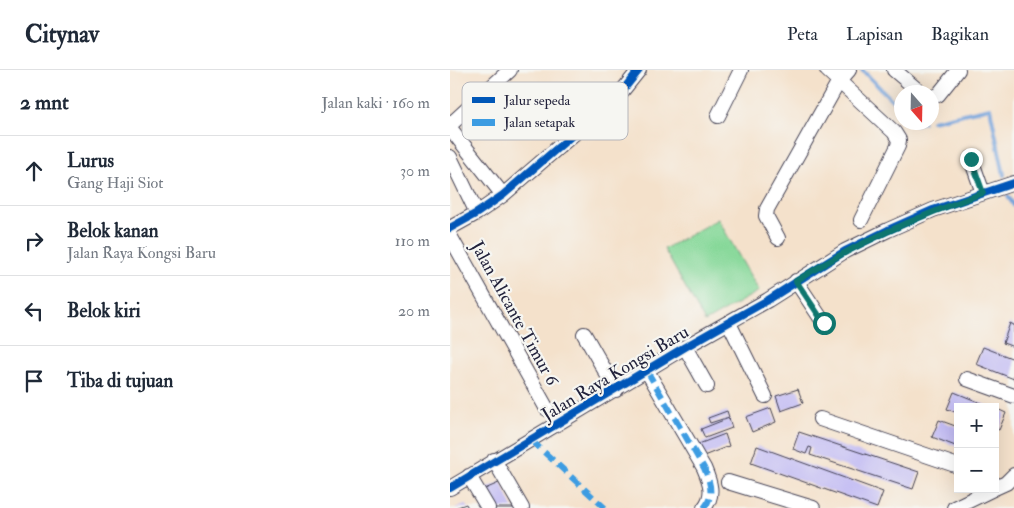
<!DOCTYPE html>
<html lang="id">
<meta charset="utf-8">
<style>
:root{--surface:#fff;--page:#f6f6f7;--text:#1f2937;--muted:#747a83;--line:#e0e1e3}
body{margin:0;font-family:"IM FELL Double Pica",serif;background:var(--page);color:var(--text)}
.controls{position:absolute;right:15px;bottom:15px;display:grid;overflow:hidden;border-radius:0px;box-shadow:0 5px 20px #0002}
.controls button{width:45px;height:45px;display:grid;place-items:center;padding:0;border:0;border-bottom:1px solid var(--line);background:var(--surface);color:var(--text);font:25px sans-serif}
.compass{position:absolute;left:444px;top:15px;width:45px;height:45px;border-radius:50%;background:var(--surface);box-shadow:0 5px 20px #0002;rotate:160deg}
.stop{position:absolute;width:15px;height:15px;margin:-11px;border:4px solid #0f766e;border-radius:50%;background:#fff}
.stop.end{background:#0f766e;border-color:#fff;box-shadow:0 1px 5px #0008}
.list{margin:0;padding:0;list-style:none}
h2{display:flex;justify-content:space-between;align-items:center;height:65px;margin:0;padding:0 20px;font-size:21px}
h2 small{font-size:16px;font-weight:400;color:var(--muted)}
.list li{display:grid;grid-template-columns:32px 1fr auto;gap:15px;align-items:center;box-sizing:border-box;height:70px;padding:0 20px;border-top:1px solid var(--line)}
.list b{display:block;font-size:19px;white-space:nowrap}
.list p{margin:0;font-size:16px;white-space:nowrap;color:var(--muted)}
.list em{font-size:16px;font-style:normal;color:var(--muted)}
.icon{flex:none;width:28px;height:28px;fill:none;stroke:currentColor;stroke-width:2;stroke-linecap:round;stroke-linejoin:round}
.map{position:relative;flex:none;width:564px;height:438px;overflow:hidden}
header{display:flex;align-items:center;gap:30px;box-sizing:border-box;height:70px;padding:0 25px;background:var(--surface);border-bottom:1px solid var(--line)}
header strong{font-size:24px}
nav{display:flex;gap:28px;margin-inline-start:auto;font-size:18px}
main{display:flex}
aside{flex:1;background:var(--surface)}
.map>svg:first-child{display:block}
.green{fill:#86d899;stroke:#547d6a}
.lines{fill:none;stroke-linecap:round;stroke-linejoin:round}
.stream{stroke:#6e9fd9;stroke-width:4}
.building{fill:#c1baf3}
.minor-casing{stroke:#423f51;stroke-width:16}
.minor{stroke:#fff;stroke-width:14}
.quiet{stroke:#3c9ce2;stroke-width:6;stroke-dasharray:12 6;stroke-linecap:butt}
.cycleway-casing{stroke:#f6f6f2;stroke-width:11}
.cycleway{stroke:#0057b8;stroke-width:8}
.route{stroke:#0f766e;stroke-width:6}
.labels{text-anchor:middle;stroke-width:4.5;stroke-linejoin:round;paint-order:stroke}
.street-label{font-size:18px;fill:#22223b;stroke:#f6f6f2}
.key{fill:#f6f6f2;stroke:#b6b6bb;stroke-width:1}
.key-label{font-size:14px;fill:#22223b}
</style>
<header>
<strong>Citynav</strong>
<nav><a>Peta</a><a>Lapisan</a><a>Bagikan</a></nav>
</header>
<main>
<aside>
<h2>2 mnt<small>Jalan kaki · 160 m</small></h2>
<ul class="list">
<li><svg class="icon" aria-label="ahead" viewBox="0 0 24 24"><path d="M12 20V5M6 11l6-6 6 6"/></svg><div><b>Lurus</b><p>Gang Haji Siot</p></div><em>30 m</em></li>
<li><svg class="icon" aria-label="right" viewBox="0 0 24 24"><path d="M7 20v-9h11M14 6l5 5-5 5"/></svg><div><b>Belok kanan</b><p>Jalan Raya Kongsi Baru</p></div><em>110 m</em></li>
<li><svg class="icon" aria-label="left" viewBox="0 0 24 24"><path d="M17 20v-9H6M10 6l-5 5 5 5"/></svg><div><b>Belok kiri</b></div><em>20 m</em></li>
<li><svg class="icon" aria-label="arrive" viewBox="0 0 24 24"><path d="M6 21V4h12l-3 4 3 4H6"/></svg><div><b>Tiba di tujuan</b></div></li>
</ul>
</aside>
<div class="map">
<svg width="564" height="438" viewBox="0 0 564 438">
<rect width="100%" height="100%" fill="#f6f6f2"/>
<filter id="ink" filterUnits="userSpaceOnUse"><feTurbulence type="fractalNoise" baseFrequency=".02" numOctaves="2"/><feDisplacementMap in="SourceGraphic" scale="10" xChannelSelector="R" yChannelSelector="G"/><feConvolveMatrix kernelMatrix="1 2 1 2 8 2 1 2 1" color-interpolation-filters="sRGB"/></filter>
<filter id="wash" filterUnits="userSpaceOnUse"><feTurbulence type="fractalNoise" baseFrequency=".0096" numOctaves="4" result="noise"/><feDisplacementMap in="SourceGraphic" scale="20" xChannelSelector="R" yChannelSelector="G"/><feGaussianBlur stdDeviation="1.12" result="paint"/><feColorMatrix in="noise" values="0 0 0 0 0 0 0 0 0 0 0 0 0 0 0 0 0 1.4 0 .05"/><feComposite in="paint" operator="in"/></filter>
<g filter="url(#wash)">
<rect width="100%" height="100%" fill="#f4e1cb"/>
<path class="green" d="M 268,149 L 309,221 L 255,252 L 214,179 Z"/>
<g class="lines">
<path class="stream" d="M 412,0 L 452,40
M 482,51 L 540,38 L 554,105
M 464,52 L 465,54 L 473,52
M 558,126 L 564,136"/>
</g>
<g id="blocks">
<path class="building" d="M 560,253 L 564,255 L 564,277 L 553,273 Z
M 533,277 L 564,289 L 564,309 L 526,294 Z
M 348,319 L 353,333 L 331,341 L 326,326 Z
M 504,322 L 541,337 L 508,337 L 508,343 L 497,339 Z
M 321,338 L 326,352 L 302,362 L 296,347 Z
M 545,338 L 556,343 L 549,360 L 545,358 Z
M 277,341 L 279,347 L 260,353 L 258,348 Z
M 279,348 L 282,358 L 255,368 L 251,359 Z
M 489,350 L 508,357 L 508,377 L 482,367 Z
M 349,362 L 469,402 L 463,419 L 360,385 L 362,378 L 359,377 L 356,384 L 343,379 Z
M 275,364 L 279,376 L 251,387 L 246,375 Z
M 307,376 L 433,422 L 427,438 L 301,393 Z
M 51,412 L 63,438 L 44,438 L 35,419 Z
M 16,434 L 18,438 L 5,438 Z"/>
</g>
</g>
<g filter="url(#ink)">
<use href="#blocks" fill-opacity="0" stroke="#423f51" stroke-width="1"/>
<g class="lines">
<g class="minor-casing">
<path id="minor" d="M 377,0 L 444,62 L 449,70 L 448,76 L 411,150
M 444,0 L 470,22
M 482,27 L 488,25 L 508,0
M 268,46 L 291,0
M 0,55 L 60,0
M 0,58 L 53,125
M 0,87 L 27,143
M 521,89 L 533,123
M 0,158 L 27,143 L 53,125 L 169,25 L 189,0
M 0,166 L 97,339
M 328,168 L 316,146 L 317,139 L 389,11 L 399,0
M 346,211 L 374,253
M 279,253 L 315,326
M 134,264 L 166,320
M 235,277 L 257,316
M 197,301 L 254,398 C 260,412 265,425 254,438
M 517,309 L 564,326
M 370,349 L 508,396
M 44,390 L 72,438
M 19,406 L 38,438
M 278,412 L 363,438
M 0,418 L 235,277 L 318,230 L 395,181 L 438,160 L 483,140 L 564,113
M 545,418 L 556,413 L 564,405
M 504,438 L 543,419"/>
</g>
<use href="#minor" class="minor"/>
<path class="quiet" d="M 197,301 L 254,398 C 260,412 265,425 254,438
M 81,370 L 155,438"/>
<g class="cycleway-casing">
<path id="cycleway" d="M 0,158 L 27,143 L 53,125 L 169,25 L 189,0
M 0,418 L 235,277 L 318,230 L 395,181 L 438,160 L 483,140 L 564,113"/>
</g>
<use href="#cycleway" class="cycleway"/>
</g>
</g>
<g class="lines" filter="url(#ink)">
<path class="route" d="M 374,253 L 346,211 C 406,173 467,147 533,123 L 521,89"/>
</g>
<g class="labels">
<g class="street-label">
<text transform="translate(65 243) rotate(61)" y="6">Jalan Alicante Timur 6</text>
<text transform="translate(165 303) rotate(-31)" y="6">Jalan Raya Kongsi Baru</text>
</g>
</g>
<rect x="12" y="12" width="166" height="58" rx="8" class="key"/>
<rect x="22" y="27" width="23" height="6" fill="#0057b8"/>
<rect x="22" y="49" width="23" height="7" fill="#3c9ce2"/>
<g class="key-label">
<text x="54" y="35">Jalur sepeda</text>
<text x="54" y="57">Jalan setapak</text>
</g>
</svg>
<div class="controls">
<button>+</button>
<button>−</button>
</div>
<svg class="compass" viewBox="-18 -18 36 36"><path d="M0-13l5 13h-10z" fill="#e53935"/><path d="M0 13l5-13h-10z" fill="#747a83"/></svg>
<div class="stop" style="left:374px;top:253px"></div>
<div class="stop end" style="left:521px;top:89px"></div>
</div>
</main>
